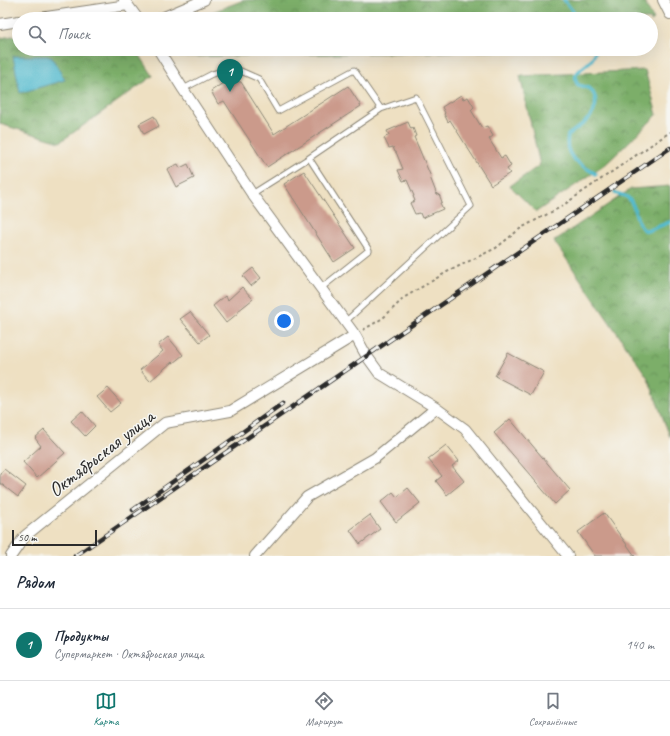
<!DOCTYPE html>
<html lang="ru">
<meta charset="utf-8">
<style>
:root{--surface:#fff;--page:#f2f2f3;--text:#1f2937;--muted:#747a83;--line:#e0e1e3;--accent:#0f766e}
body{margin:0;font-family:Caveat,sans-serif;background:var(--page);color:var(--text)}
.scale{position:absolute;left:12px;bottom:10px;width:85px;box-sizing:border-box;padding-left:4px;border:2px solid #2b2b2b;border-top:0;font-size:11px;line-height:14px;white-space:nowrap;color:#2b2b2b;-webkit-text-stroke:3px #f6f6f2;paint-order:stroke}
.you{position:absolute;left:284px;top:321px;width:14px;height:14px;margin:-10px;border:3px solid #fff;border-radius:50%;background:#1a73e8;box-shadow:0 0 0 6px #1a73e833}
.badge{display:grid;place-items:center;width:26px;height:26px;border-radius:50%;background:var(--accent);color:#fff;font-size:13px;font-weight:700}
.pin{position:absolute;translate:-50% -33px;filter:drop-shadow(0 1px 2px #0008)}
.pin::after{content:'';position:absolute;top:21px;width:14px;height:12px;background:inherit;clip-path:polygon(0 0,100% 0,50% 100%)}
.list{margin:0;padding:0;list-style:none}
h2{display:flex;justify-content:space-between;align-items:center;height:52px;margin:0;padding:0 16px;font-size:17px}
h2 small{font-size:13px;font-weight:400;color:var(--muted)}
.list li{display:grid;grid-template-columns:26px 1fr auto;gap:12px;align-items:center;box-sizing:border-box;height:72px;padding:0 16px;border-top:1px solid var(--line)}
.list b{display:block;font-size:15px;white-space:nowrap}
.list p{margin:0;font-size:13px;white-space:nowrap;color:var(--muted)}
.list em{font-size:13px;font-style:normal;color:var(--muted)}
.icon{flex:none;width:22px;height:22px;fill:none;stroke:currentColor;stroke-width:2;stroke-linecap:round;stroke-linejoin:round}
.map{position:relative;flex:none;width:670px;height:556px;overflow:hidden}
.search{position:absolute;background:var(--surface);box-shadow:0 4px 16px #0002;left:12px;right:12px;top:12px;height:44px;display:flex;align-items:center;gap:10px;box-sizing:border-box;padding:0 14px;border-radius:22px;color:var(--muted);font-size:15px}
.sheet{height:124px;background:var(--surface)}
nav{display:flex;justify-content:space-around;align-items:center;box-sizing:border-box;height:56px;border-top:1px solid var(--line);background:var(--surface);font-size:11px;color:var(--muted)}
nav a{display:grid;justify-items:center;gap:2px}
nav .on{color:var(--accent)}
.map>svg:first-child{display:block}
.forest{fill:url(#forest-crowns);stroke:#536c4a}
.water{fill:#50b9cd;stroke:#3e727c}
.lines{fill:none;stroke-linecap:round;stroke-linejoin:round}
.stream{stroke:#50b9cd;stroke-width:3.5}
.building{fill:#cb9a8b}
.service-casing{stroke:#8c8676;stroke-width:7}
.minor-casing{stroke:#8c8676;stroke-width:12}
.path{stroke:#8c8676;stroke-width:2;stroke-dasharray:3 3;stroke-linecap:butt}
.service{stroke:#fff;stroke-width:5}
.minor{stroke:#fff;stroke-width:10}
.rail-casing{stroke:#2b2b2b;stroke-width:4.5}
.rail{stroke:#f6f6f2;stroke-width:3;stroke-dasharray:9;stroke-linecap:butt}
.labels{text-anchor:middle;stroke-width:3;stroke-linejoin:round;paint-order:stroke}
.street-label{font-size:20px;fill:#2b2b2b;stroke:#f6f6f2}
</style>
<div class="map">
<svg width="670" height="556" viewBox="0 0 670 556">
<defs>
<pattern id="forest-crowns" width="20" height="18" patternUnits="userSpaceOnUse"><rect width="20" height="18" fill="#7bae69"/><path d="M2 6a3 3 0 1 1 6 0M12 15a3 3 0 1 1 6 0" fill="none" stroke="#658e57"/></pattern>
</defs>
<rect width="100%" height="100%" fill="#f6f6f2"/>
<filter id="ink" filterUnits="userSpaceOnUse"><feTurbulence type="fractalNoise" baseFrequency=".025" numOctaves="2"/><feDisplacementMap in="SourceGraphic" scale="8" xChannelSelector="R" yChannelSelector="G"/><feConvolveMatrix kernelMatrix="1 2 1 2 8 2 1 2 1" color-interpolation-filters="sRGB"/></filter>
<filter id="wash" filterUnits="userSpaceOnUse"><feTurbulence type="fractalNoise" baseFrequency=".012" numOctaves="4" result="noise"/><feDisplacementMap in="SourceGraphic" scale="16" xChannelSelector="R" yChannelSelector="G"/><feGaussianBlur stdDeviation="0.9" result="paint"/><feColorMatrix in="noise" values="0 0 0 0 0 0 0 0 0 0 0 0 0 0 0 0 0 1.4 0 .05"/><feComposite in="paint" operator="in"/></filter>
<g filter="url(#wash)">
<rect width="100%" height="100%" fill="#eee0c2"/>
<path class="forest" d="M 244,0 L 643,0 L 654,20 L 651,22 L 651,19 L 194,19 Z
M 19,35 L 19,49 L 136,49 L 153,76 L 60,142 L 0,124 L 0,38 Z
M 174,49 L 595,49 L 179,57 Z
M 645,70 L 657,115 L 605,165 L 536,212 L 510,186 L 540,165 L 520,76 Z
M 670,186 L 670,437 L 648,378 L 554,241 L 631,189 Z"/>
<path class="water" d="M 13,56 L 51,56 L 65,80 L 20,93 Z"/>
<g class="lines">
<path class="stream" d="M 564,0 L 579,19
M 595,49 C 595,53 595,56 592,59 C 586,68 569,72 578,85 C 582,86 586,87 590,89 C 592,91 594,94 595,97 C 600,115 580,126 568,135 C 563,157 579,164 596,174
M 615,193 C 618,194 624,195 627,197 C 638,205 634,227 647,231 L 670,222"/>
</g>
<g id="blocks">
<path class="building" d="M 226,81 L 241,82 L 274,134 L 348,86 L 361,106 L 267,167 L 224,101 L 218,104 L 211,91 Z
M 461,95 L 463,99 L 468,97 L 474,107 L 471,110 L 482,128 L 487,126 L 493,136 L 489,139 L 501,158 L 505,156 L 511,166 L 507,169 L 510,173 L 491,185 L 450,120 L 448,122 L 444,114 L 445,113 L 442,107 Z
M 154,116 L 159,126 L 144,134 L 139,124 Z
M 408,122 L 411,129 L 413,128 L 416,136 L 414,137 L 431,177 L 430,177 L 437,195 L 439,194 L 442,202 L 440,203 L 443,209 L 422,218 L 420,213 L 415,214 L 410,203 L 415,201 L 413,196 L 414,196 L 407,180 L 403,181 L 398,170 L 403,169 L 396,152 L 395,152 L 393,147 L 389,148 L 384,138 L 389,135 L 387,131 Z
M 178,164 L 180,168 L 188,164 L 194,178 L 176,187 L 167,169 Z
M 304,171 L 355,248 L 334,262 L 284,184 Z
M 253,268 L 261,278 L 251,286 L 243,276 Z
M 242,287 L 253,299 L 238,311 L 238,313 L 226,323 L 213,306 L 225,296 L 228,300 Z
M 190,312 L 209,335 L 200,342 L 180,319 Z
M 168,337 L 183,355 L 173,363 L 172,362 L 150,381 L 140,370 L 163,351 L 158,345 Z
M 508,353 L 544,372 L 531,395 L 495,376 Z
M 108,388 L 121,403 L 110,412 L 97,397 Z
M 82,411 L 95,426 L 85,436 L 71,421 Z
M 510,419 L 570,490 L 555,504 L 494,433 Z
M 44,430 L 65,453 L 37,478 L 23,462 L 41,446 L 35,438 Z
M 446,445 L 459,461 L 452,466 L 464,481 L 447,495 L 436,481 L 442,476 L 428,459 Z
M 4,469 L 26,486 L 18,497 L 0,483 L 0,474 Z
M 408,488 L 420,503 L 396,522 L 381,502 L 393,492 L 397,497 Z
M 604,513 L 635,556 L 595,556 L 578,532 Z
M 370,515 L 380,529 L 360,544 L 350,530 Z"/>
</g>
</g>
<g filter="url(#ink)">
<use href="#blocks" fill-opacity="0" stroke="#8c8676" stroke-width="1"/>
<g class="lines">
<g class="service-casing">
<path id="service" d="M 183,89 L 212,74 L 234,68 L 259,79 L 278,111 L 354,70 L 381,109 L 309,158 L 252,194
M 309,158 L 369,250 L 320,289
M 345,322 L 471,206 L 416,97 L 381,109"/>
</g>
<g class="minor-casing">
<path id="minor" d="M 124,0 L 138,19
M 663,0 L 670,14
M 33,19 L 128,5
M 159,19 L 204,0
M 0,24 L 19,21
M 158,49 L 183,89 L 252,194 L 355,335 L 366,355 L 379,373 L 436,408 L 465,429 L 568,556
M 11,556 L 25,536 L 165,423 L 230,411 L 355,335
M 255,556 L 307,497 L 375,458 L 436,408"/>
</g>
<path class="path" d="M 363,330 L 383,318 L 405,297 L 447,272 L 496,248 L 521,228 L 559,208 L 670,132"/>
<use href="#service" class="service"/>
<use href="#minor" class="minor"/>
<g class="rail-casing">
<path id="rail" d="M 133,510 L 283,403
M 75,556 L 670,148"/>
</g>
<use href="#rail" class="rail"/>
</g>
</g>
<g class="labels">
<g class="street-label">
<text transform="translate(101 453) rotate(-38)" y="7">Октябрьская улица</text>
</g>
</g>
</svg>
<div class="scale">50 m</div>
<div class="you"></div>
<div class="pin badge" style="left:230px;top:92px">1</div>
<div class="search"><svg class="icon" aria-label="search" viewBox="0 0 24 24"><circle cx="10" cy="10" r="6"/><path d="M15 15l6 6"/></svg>Поиск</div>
</div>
<section class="sheet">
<h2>Рядом<small></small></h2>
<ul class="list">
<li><span class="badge">1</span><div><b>Продукты</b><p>Супермаркет · Октябрьская улица</p></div><em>140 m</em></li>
</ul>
</section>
<nav>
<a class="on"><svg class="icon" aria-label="map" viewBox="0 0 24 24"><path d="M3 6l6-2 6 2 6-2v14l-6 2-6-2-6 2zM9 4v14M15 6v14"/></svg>Карта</a>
<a><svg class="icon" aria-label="directions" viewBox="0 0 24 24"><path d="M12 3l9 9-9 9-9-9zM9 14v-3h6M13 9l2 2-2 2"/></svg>Маршрут</a>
<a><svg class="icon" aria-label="saved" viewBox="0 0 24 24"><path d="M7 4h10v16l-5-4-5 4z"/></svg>Сохранённые</a>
</nav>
